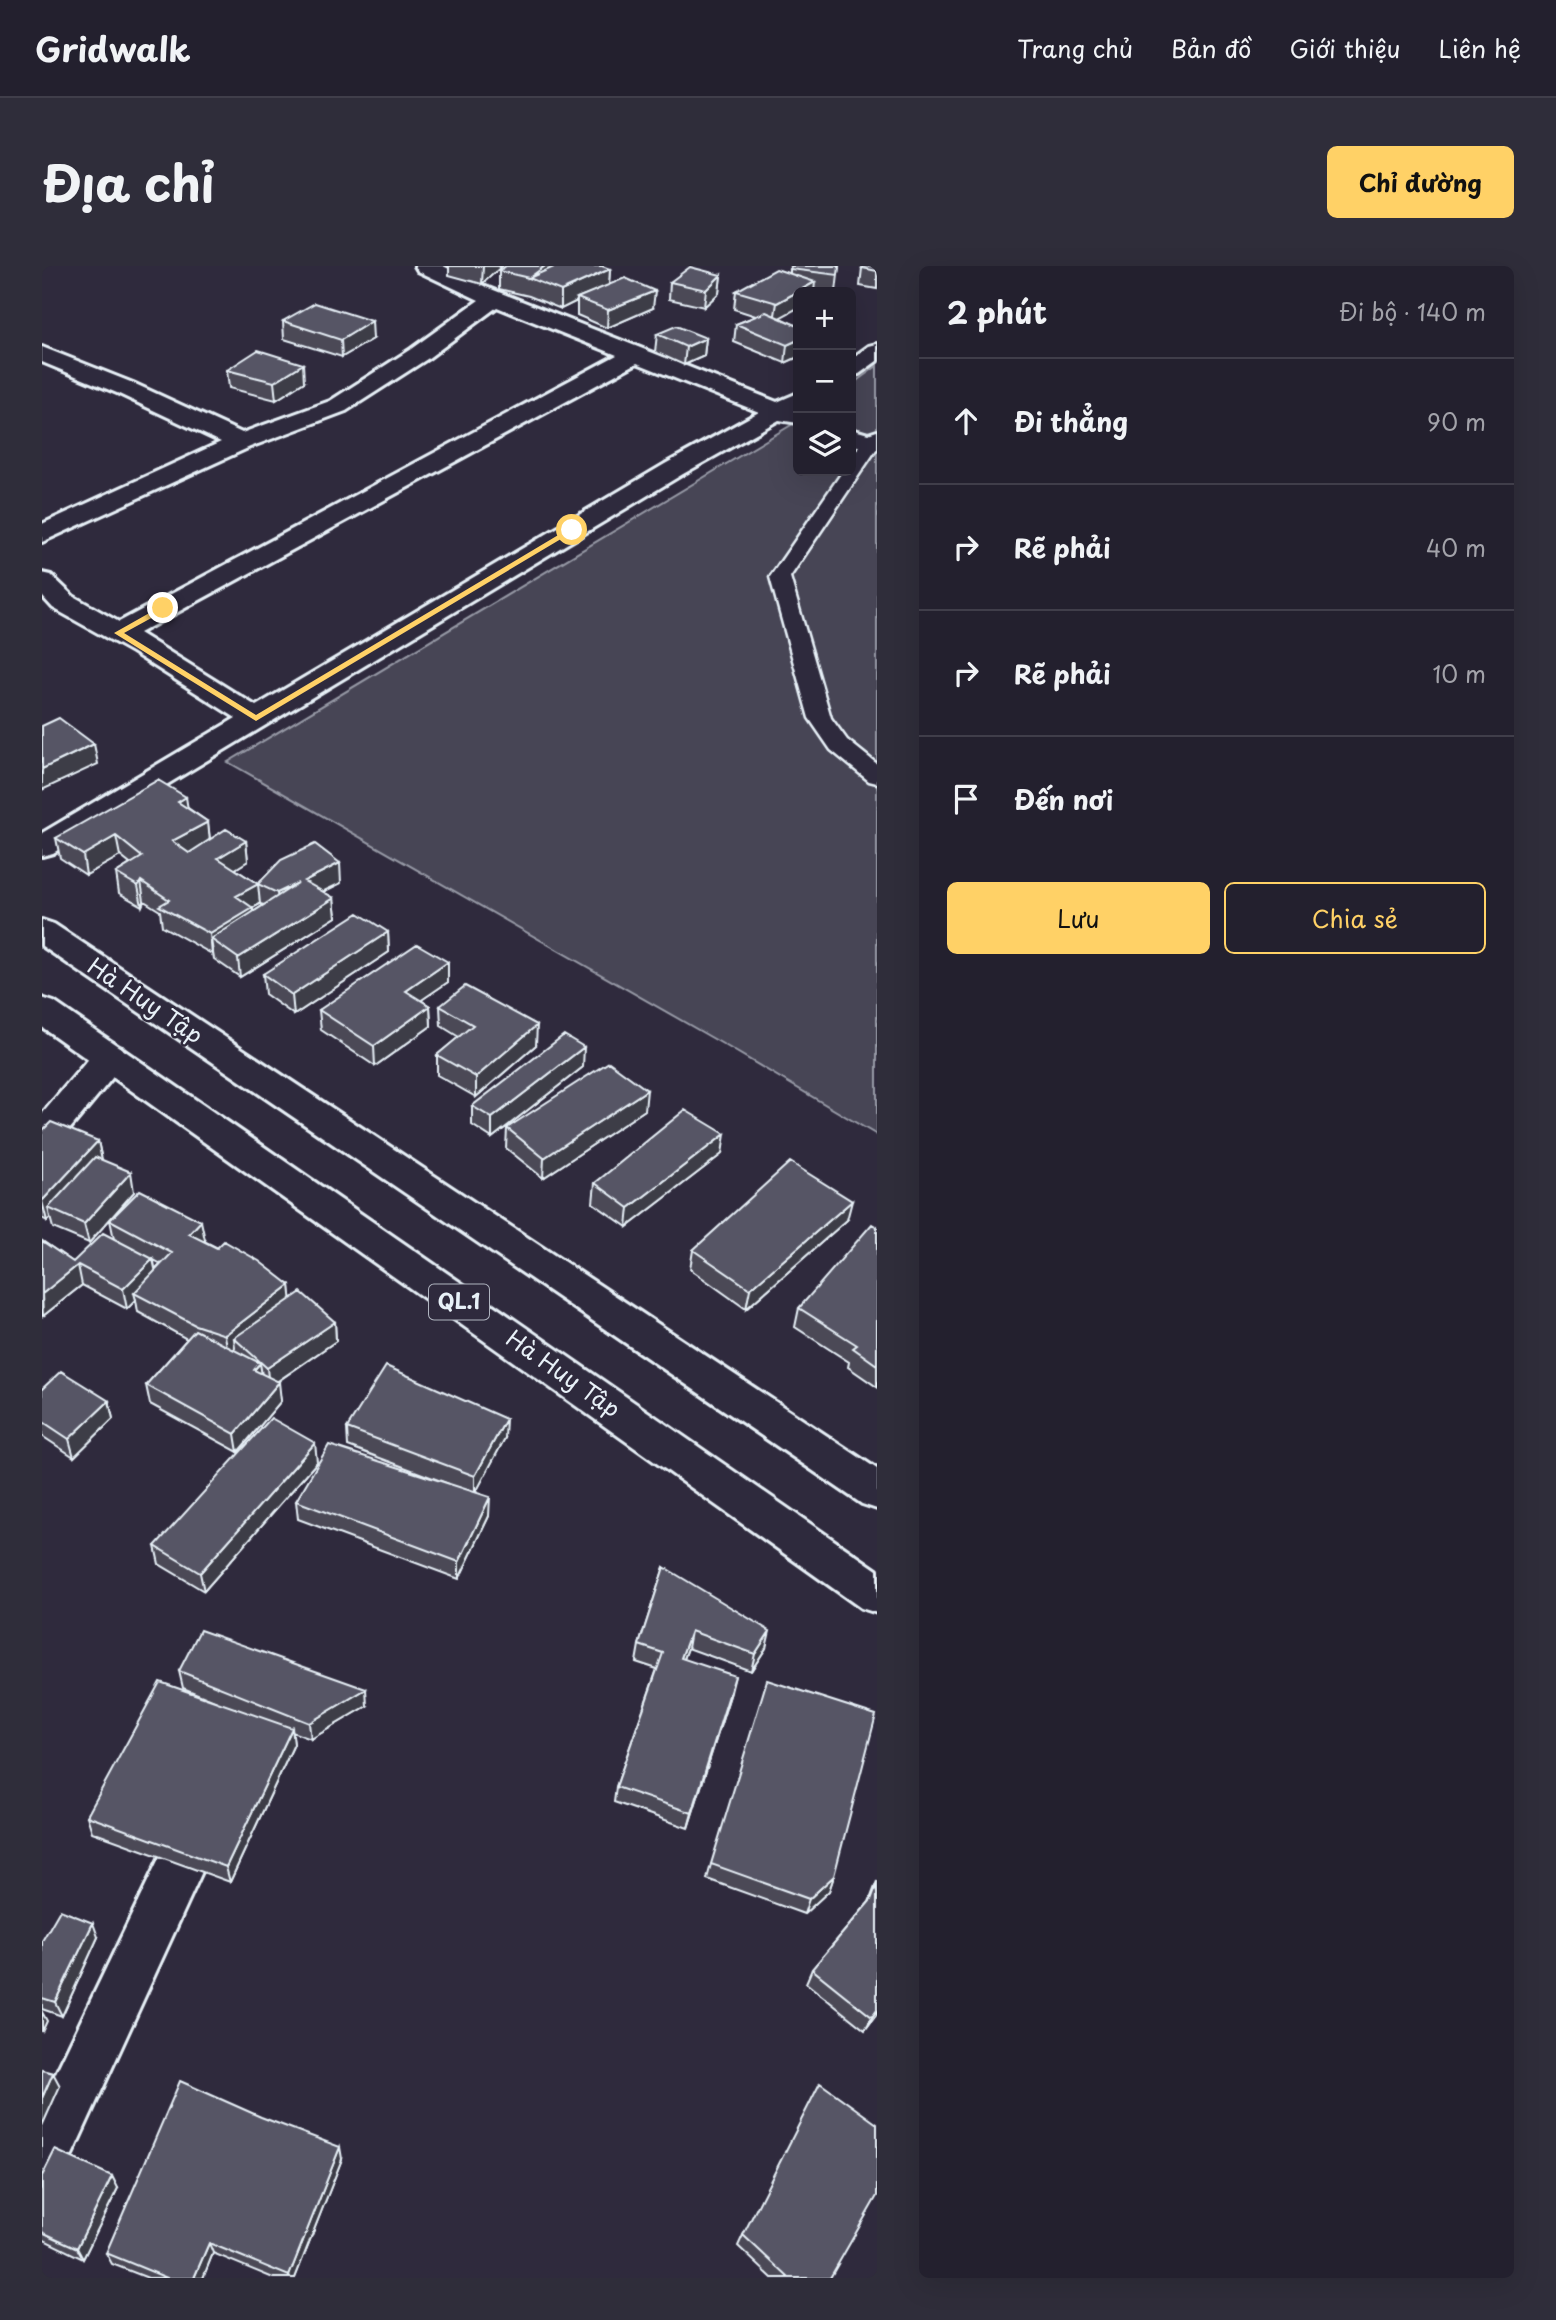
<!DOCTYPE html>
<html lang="vi">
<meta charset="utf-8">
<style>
:root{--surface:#23202e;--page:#2f2d3a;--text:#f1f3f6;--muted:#a3a3aa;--line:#403e4a;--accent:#ffd166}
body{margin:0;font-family:"Playpen Sans",sans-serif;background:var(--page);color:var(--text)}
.controls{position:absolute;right:21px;top:21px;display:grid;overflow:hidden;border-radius:10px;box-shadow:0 7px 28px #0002}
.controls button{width:63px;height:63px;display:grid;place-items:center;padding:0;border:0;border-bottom:2px solid var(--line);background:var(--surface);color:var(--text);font:35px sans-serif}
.stop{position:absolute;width:21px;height:21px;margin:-16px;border:5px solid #ffd166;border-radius:50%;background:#fff}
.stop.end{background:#ffd166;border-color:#fff;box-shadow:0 2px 7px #0008}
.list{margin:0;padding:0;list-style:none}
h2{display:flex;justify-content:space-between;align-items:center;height:91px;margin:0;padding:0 28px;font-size:30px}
h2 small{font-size:23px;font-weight:400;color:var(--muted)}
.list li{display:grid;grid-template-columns:46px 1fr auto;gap:21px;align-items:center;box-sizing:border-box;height:126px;padding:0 28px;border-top:2px solid var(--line)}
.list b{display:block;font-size:26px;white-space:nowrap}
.list em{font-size:23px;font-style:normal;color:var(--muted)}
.actions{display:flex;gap:14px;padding:21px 28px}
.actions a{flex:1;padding:16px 0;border:2px solid var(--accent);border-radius:10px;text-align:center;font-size:24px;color:var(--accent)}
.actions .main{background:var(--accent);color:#111}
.icon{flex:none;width:38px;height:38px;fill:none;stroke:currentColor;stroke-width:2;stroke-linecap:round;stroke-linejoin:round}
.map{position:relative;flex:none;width:835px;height:2012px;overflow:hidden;border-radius:10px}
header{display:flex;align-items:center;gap:42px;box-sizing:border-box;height:98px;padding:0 35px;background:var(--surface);border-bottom:2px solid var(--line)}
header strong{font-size:33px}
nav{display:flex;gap:38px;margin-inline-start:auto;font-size:24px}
.intro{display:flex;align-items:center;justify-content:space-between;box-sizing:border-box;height:168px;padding:0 42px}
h1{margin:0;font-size:49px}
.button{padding:18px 32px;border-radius:10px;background:var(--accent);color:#111;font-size:24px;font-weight:700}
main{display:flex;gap:42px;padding:0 42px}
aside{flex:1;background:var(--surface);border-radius:10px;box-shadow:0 7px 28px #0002}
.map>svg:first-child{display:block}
.green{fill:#464455;stroke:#979aa6;stroke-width:2}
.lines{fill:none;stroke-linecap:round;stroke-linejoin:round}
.service-casing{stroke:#e8f1f8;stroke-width:5}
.minor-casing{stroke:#e8f1f8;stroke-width:6}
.primary-casing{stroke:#e8f1f8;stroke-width:6}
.service{fill:#2f2a3d;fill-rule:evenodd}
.minor{fill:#2f2a3d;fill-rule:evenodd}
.primary{fill:#2f2a3d;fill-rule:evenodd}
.wall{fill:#4b4957;stroke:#e8f1f8;stroke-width:2;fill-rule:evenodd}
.shaded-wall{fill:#3d3c47;stroke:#e8f1f8;stroke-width:2}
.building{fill:#575565;stroke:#e8f1f8;stroke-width:2}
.route{fill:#ffd166}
.labels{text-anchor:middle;stroke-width:5;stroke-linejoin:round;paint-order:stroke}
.shield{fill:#2f2a3d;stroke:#b0b5c0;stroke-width:2}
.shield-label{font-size:21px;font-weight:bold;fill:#e8f1f8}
.street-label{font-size:23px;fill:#e8f1f8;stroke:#2f2a3d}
</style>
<header>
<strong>Gridwalk</strong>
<nav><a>Trang chủ</a><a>Bản đồ</a><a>Giới thiệu</a><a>Liên hệ</a></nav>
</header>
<div class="intro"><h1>Địa chỉ</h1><a class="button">Chỉ đường</a></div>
<main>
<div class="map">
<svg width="835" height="2012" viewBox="0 0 835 2012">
<rect width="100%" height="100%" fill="#2f2a3d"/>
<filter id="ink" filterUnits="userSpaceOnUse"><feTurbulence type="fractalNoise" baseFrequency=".0143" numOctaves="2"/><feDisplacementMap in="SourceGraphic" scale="14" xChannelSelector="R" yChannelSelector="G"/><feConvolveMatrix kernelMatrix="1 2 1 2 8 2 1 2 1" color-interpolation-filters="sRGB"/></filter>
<g filter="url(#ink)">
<path class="green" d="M 835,100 L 835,869 L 686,781 L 186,496 L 756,155 L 756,205 L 809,205 L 809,119 Z"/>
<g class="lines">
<g class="service-casing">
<path id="service" d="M 829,171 L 835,173 L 835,182 L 748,311 L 789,452 L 805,474 L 835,498 L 835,517 L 827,515 L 789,484 L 767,452 L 728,311 L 801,205 L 809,205 L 809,193 L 822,173 Z"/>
</g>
<g class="minor-casing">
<path id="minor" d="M 373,0 L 401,0 L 444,21 L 735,136 L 756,127 L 756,157 L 737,154 L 641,208 L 11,587 L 0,590 L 0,567 L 194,452 L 90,386 L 11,342 L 0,330 L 0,307 L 9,309 L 31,330 L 77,356 L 575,89 L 455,41 L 385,93 L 304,145 L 208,181 L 0,276 L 0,258 L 179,176 L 75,127 L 0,96 L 0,81 L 91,117 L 200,167 L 288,135 L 369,83 L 437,34 L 376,5 ZM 595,97 L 717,146 L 623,198 L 214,440 L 97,367 Z
M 835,78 L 835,95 L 817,108 L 809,110 L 809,93 L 827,80 Z
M 809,163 L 826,168 L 835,165 L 835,183 L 829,184 L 809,178 Z
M 68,779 L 80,782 L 85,791 L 80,800 L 13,881 L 0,885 L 0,848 L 56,782 Z
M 139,1575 L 156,1582 L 163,1599 L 19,1913 L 0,1921 L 0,1836 L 122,1582 Z"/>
</g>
<g class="primary-casing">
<path id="primary" d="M 0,654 L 12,658 L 835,1203 L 835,1243 L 820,1238 L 0,680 Z
M 0,732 L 12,736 L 835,1304 L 835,1347 L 819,1342 L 0,761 Z"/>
</g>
<use href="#service" class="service"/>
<use href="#minor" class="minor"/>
<use href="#primary" class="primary"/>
</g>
<path class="wall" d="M 407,0 L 460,0 L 440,18 L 407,9 Z
M 797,0 L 794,26 L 772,24 L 772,26 L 756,26 L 738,52 L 756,60 L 756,91 L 743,97 L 692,76 L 694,58 L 714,50 L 692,43 L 694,25 L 748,8 L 748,3 Z
M 835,0 L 835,23 L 818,20 L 820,2 Z
M 512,1 L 568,3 L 567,18 L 611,42 L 565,62 L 535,49 L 535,35 L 519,43 L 487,30 L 457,23 L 457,5 Z
M 679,9 L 677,27 L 662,41 L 627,33 L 628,16 Z
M 241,55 L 331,73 L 300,91 L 242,73 Z
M 615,68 L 664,72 L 662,90 L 642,99 L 613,86 Z
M 185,104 L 262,116 L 234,134 L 187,122 Z
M 146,542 L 166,556 L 168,573 L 204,575 L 206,595 L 193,603 L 216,618 L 299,617 L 281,626 L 292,632 L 294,651 L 198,711 L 172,693 L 171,687 L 170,688 L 120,660 L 118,645 L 102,635 L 100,640 L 77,627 L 74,607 L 88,598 L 78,590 L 44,609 L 18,592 L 14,572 ZM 218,638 L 222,639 L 211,646 L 210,642 Z
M 346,666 L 347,686 L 252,749 L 223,728 L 221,708 Z
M 406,696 L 406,716 L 379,734 L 388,740 L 389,760 L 333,800 L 279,764 L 277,744 Z
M 398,740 L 494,779 L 434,831 L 395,809 L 395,789 L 417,771 L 399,760 Z
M 541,801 L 450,872 L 430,859 L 430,840 Z
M 603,844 L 501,912 L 464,882 L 465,862 Z
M 0,865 L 56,875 L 60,894 L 92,926 L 47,977 L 11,962 L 8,951 L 5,955 L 0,952 Z
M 680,888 L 585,961 L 551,937 L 553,917 Z
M 68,954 L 163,974 L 162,975 L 248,1019 L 249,1033 L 293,1056 L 294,1075 L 235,1116 L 239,1135 L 196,1186 L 108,1138 L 104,1119 L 145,1073 L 96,1046 L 94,1034 L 85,1043 L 40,1019 L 1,1050 L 0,1050 L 0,975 L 31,996 L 72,973 ZM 112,994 L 119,998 L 113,1004 Z
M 805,954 L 704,1043 L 648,1003 L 651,984 Z
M 835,961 L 835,1121 L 806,1101 L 807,1096 L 753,1061 L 757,1042 Z
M 0,1123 L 67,1135 L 71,1153 L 32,1191 L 0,1170 Z
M 305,1162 L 463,1172 L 433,1227 L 447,1250 L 417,1313 L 256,1253 L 254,1235 L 407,1218 L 306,1180 Z
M 275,1196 L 162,1325 L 117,1298 L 113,1280 Z
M 622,1301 L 724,1382 L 709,1405 L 646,1382 L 642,1393 L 689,1426 L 646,1562 L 572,1536 L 574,1521 L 615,1403 L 594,1396 L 597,1379 Z
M 137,1405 L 325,1440 L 269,1473 L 250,1466 L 252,1478 L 188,1616 L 50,1566 L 45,1550 L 173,1435 L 141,1422 Z
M 669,1598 L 792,1610 L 787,1625 L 762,1648 L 665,1613 Z
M 835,1615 L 835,1748 L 823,1764 L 764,1717 L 770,1703 L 827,1636 Z
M 56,1671 L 20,1750 L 0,1743 L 0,1675 Z
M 300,1893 L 253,2012 L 231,2012 L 171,1987 L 161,2012 L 106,2012 L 70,1998 L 64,1987 Z
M 0,1910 L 76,1922 L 41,1993 L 0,1973 Z
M 701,1969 L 788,2012 L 730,2012 L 696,1980 Z"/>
<path class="shaded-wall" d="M 441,0 L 460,0 L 440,18 Z
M 503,0 L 512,0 L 512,10 L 487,12 Z
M 568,3 L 567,20 L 535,32 L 535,35 L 519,43 L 519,25 Z
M 679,9 L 677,27 L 662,41 L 664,24 Z
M 773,16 L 772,26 L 756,26 L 756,42 L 732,55 L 735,37 Z
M 613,25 L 611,42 L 565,62 L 566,44 Z
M 330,55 L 331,73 L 300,91 L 299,74 Z
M 664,72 L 662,90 L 642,99 L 644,81 Z
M 756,74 L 756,91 L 743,97 L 745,79 Z
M 261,98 L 262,116 L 234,134 L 232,116 Z
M 52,478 L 56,498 L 0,524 L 0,503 Z
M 144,531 L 147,550 L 136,536 Z
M 166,556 L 168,576 L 133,595 L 130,575 Z
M 74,570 L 78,590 L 44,609 L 41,589 Z
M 204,575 L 206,595 L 179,612 L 176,592 Z
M 298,597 L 299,617 L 263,634 L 262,615 Z
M 99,615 L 102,635 L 100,640 L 96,620 Z
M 256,617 L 237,647 L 235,627 Z
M 216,618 L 218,638 L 196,650 L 194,630 Z
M 292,632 L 294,651 L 198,711 L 196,692 Z
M 211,642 L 213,662 L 169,673 L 171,687 L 170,688 L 168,668 Z
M 346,666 L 347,686 L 252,749 L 250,729 Z
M 406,696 L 406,716 L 365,744 L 364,725 Z
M 388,740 L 389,760 L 333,800 L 332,780 Z
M 495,759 L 494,779 L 434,831 L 434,811 Z
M 542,781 L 541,801 L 450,872 L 450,852 Z
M 605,824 L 603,844 L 501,912 L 502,892 Z
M 683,868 L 680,888 L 585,961 L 587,942 Z
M 56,875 L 60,895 L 6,942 L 8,952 L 5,955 L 0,935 Z
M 89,906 L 92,926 L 47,977 L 42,958 Z
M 810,935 L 805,954 L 704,1043 L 708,1023 Z
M 159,955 L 163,974 L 150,987 L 147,968 Z
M 111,993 L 115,1012 L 92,1027 L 94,1034 L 85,1043 L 81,1023 Z
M 36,999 L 40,1019 L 1,1050 L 0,1028 Z
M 248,1019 L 250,1038 L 192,1072 L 193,1082 L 186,1088 L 183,1069 Z
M 293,1056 L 294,1075 L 227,1121 L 225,1102 Z
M 218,1097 L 221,1116 L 212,1104 Z
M 237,1116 L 239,1135 L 196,1186 L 193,1168 Z
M 67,1135 L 71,1153 L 32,1191 L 27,1173 Z
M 464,1153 L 463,1172 L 433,1228 L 433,1210 Z
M 273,1177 L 275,1196 L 162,1325 L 158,1307 Z
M 448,1231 L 447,1250 L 417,1313 L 417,1296 Z
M 649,1365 L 646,1382 L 636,1409 L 639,1392 Z
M 728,1365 L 724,1382 L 709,1405 L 713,1388 Z
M 693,1410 L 689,1426 L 646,1562 L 650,1547 Z
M 324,1423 L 325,1440 L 269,1473 L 267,1457 Z
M 250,1462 L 252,1478 L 188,1616 L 184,1601 Z
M 792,1610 L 787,1625 L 762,1648 L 767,1633 Z
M 51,1657 L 56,1671 L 20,1750 L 13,1736 Z
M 835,1744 L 835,1748 L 823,1764 L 830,1751 Z
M 0,1746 L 5,1755 L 0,1766 Z
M 11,1807 L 18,1820 L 0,1860 L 0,1832 Z
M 298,1881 L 300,1893 L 253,2012 L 248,2012 L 247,2010 Z
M 70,1910 L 76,1922 L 41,1993 L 35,1982 Z
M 167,1977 L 171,1987 L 161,2012 L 152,2012 Z"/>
<path class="building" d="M 464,0 L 503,0 L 487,12 L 514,0 L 560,0 L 568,3 L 519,25 L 487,12 L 457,5 Z
M 749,0 L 797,0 L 796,9 L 748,3 Z
M 822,0 L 835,0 L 835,5 L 820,2 Z
M 648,1 L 679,9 L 664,24 L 628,16 Z
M 734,3 L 773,16 L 735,37 L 694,25 Z
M 583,12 L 613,25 L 566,44 L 535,32 Z
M 273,37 L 330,55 L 299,74 L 241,55 Z
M 724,46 L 756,60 L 756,74 L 745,79 L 694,58 Z
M 634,60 L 664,72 L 644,81 L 615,68 Z
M 216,84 L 261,98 L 232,116 L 185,104 Z
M 17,452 L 52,478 L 0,503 L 0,460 Z
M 116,514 L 144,531 L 136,536 L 166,556 L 130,575 L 147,587 L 184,563 L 204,575 L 176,592 L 216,618 L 239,594 L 273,578 L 298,597 L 262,615 L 292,632 L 196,692 L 169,673 L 256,617 L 235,627 L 216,618 L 194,630 L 211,642 L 168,668 L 117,640 L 127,634 L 99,615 L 96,620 L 74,607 L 100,591 L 74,570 L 41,589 L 14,572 Z
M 316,647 L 346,666 L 250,729 L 221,708 Z
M 375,678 L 406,696 L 364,725 L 388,740 L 332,780 L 277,744 Z
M 423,720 L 495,759 L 434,811 L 395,789 L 431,759 L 398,740 Z
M 522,769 L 542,781 L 450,852 L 430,840 Z
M 567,796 L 605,824 L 502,892 L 465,862 Z
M 643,844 L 683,868 L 587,942 L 553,917 Z
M 9,856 L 56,875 L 0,935 L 0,865 Z
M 53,891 L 89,906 L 42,958 L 6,942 Z
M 748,896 L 810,935 L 708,1023 L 651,984 Z
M 98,924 L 159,955 L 147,968 L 175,982 L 182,975 L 217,995 L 248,1019 L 183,1069 L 153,1059 L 92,1027 L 130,987 L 68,954 Z
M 830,958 L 835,961 L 835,1099 L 811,1082 L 815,1079 L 757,1042 Z
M 61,967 L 111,993 L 81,1023 L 36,999 L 0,1028 L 0,975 L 31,996 Z
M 259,1026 L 293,1056 L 225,1102 L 192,1072 Z
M 153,1064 L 218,1097 L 212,1104 L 237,1116 L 193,1168 L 104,1119 Z
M 344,1100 L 464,1153 L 433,1210 L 305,1162 Z
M 19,1105 L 67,1135 L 27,1173 L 0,1155 L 0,1123 Z
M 229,1152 L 273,1177 L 158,1307 L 113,1280 Z
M 287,1179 L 448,1231 L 417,1296 L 254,1235 Z
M 622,1301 L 728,1365 L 713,1388 L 649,1365 L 639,1392 L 693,1410 L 650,1547 L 574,1521 L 621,1387 L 597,1379 Z
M 158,1364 L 324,1423 L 267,1457 L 137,1405 Z
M 725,1414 L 834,1449 L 792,1610 L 767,1633 L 669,1598 Z
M 118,1416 L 250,1462 L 184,1601 L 45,1550 Z
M 835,1618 L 835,1744 L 830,1751 L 770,1703 L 829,1634 Z
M 18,1644 L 51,1657 L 13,1736 L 0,1732 L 0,1675 Z
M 0,1804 L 11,1807 L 0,1832 Z
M 138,1815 L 219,1851 L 298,1881 L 247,2010 L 167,1977 L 152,2012 L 125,2012 L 64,1987 Z
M 778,1817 L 835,1858 L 835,1930 L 788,2012 L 747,2012 L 701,1969 Z
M 13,1884 L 70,1910 L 35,1982 L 0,1966 L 0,1910 Z"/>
</g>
<path class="route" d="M 528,262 L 534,264 L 214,455 L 72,367 L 118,341 L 124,341 L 124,344 L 82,367 L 214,449 Z"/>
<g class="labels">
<rect class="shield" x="387" y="1018.5" width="60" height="35" rx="5"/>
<g class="shield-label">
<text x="417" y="1043">QL.1</text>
</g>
<g class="street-label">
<text transform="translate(103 735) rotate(34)" y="8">Hà Huy Tập</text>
<text transform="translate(521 1108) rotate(35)" y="8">Hà Huy Tập</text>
</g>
</g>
</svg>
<div class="controls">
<button>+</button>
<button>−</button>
<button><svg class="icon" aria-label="layers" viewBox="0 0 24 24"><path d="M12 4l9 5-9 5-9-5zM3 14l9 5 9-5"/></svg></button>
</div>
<div class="stop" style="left:530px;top:264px"></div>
<div class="stop end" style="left:121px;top:342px"></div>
</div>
<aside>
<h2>2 phút<small>Đi bộ · 140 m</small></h2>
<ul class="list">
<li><svg class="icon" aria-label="ahead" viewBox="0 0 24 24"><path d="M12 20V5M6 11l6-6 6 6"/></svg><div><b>Đi thẳng</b></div><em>90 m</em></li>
<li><svg class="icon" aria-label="right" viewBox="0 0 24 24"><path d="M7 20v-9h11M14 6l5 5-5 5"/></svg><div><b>Rẽ phải</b></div><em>40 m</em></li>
<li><svg class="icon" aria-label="right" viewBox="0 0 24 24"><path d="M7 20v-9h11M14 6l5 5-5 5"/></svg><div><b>Rẽ phải</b></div><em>10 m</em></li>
<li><svg class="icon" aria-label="arrive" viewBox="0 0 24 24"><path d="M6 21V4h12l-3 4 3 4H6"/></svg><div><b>Đến nơi</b></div></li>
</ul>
<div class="actions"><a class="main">Lưu</a><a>Chia sẻ</a></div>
</aside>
</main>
